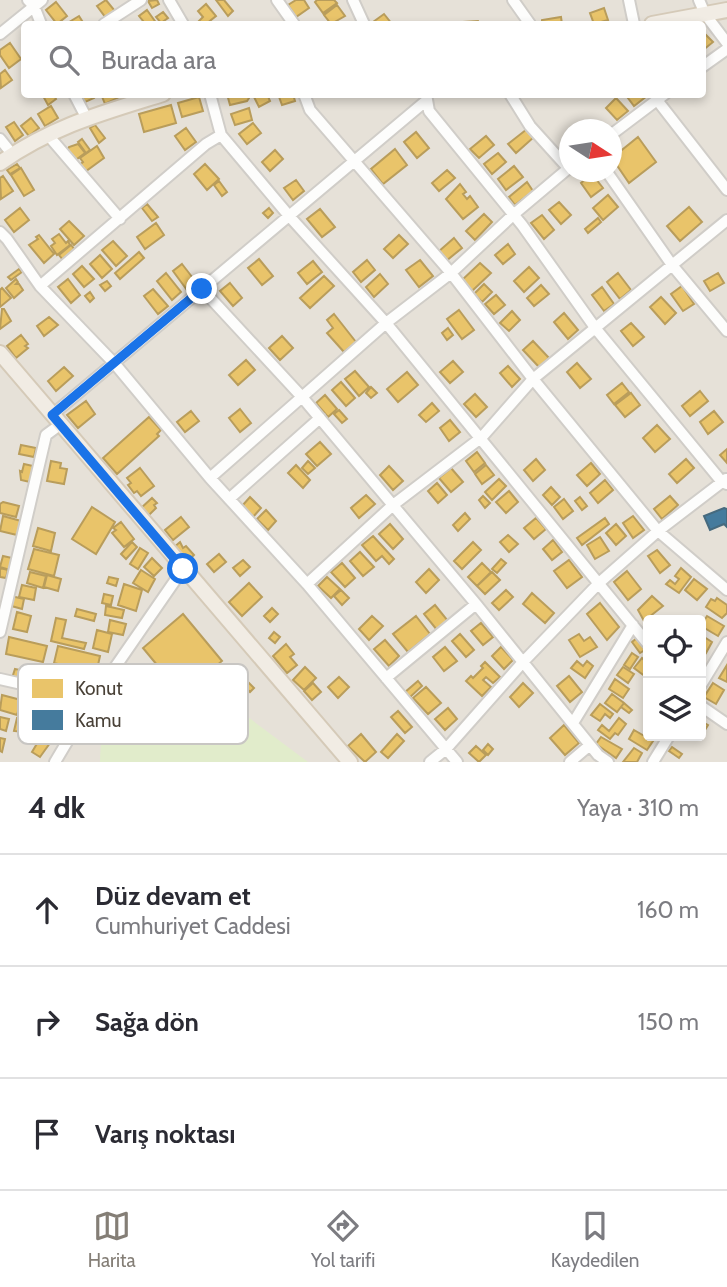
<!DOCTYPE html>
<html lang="tr">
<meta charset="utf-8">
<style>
:root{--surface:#fff;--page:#f2f2f3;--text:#2b2b33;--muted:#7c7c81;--line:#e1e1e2;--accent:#847e76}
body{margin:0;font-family:Cabin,sans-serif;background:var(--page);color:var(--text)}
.controls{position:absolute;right:21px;bottom:21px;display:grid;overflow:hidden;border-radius:7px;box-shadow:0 4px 10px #0003}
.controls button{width:63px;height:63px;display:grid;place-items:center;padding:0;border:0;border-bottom:2px solid var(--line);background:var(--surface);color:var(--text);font:35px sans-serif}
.compass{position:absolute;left:559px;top:119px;width:63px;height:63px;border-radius:50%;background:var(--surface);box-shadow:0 4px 10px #0003;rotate:102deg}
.stop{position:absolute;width:21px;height:21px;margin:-16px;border:5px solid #1a73e8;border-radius:50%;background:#fff}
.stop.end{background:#1a73e8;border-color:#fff;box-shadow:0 2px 7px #0008}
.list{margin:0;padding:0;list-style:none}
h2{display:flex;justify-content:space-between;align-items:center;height:91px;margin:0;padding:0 28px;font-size:30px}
h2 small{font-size:23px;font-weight:400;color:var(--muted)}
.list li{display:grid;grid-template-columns:46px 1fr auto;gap:21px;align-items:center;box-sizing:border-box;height:112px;padding:0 28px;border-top:2px solid var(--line)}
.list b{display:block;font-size:26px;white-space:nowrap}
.list p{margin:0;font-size:23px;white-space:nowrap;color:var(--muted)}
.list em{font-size:23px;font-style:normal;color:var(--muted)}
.icon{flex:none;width:38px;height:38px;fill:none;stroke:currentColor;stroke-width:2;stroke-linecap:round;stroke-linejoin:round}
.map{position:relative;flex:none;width:727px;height:762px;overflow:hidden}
.search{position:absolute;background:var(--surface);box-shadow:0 4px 10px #0003;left:21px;right:21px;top:21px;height:77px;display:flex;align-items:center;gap:18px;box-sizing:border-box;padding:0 24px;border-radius:7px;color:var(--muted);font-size:26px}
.sheet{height:427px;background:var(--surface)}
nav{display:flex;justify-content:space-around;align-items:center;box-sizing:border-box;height:98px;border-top:2px solid var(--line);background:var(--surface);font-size:19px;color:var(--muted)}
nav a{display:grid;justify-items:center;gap:4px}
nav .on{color:var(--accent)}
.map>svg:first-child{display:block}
.residential{fill:#e6e1d8;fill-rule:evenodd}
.green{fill:#e1eccb}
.homes{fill:#e9c46a;stroke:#b99d5b;stroke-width:2}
.public{fill:#457b9d;stroke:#466a7e;stroke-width:2}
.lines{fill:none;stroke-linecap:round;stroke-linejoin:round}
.minor-casing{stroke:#d0cdc8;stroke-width:14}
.major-casing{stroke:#d5cab8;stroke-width:18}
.minor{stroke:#fdfdfc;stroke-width:10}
.major{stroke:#f1ece4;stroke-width:14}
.route{stroke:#1a73e8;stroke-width:9}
.key{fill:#fff;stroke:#c8c6c3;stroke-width:2}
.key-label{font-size:19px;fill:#494137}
</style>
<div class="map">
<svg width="727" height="762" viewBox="0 0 727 762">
<rect width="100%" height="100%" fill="#f2efeb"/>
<path class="residential" d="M 0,0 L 727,0 L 727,762 L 0,762 ZM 24,24 L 702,24 L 702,94 L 24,94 ZM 570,130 L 612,130 L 612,172 L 570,172 ZM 648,620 L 701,620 L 701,736 L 648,736 Z"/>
<path class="green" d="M 167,677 L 201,682 L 308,762 L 100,762 C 101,705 116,695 167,677 Z"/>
<path class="homes" d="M 106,0 L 115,11 L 106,18 L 97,6 Z
M 157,0 L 159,4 L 152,8 L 148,1 Z
M 216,0 L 224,0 L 233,11 L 228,16 Z
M 296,0 L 304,0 L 309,8 L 296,17 L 288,5 Z
M 317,0 L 334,0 L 337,3 L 323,13 L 315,2 Z
M 56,2 L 67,16 L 57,24 L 46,10 Z
M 206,4 L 216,16 L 206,24 L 200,24 L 198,22 L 203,17 L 198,11 Z
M 337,5 L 345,16 L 331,24 L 324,15 Z
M 604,8 L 608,20 L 594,24 L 590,13 Z
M 147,10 L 157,24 L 140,24 L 143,21 L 139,16 Z
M 163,12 L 168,18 L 161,23 L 156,17 Z
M 384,14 L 392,24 L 374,24 L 373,22 Z
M 79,16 L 84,24 L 66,24 Z
M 561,17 L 562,24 L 542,24 L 542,20 Z
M 478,21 L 479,24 L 465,24 L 464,22 Z
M 702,31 L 713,42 L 702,51 Z
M 10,43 L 21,59 L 9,68 L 0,55 L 0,50 Z
M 5,70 L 12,80 L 1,88 L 0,74 Z
M 42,94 L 53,94 L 56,99 L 48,105 Z
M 80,94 L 93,94 L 94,98 L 83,103 Z
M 101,94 L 121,94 L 122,96 L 105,104 Z
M 227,94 L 248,94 L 249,98 L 247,101 L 230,105 Z
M 267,94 L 270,101 L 259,107 L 253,95 Z
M 278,94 L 293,94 L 295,101 L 282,105 Z
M 625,94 L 646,94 L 647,96 L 634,106 Z
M 199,97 L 203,111 L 182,117 L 178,103 Z
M 616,98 L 628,111 L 617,120 L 606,108 Z
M 171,105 L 176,123 L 144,132 L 139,114 Z
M 51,106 L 58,118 L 45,126 L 38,114 Z
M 249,108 L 252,120 L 235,125 L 231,114 Z
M 31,118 L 39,128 L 29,136 L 21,126 Z
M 14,122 L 23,135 L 15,141 L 6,127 Z
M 253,123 L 261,133 L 247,144 L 239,134 Z
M 95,125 L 105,138 L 99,143 L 90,128 Z
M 186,128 L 196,142 L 185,150 L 175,136 Z
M 527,129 L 534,137 L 516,153 L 508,144 Z
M 416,132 L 429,148 L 417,158 L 404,142 Z
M 486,136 L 494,145 L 479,158 L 470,149 Z
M 638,137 L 656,162 L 629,183 L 612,158 Z
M 82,139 L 90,150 L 86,153 L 78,142 Z
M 78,144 L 85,153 L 73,162 L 66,152 L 69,147 Z
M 97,146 L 104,158 L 82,174 L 77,167 L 83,162 L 80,158 Z
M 395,149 L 407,165 L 383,184 L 371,169 Z
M 275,150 L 283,159 L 270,171 L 262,162 Z
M 498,153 L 506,162 L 492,174 L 484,164 Z
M 17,164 L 20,168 L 10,174 L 7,170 Z
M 205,164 L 219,179 L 207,190 L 194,174 Z
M 514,166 L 523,177 L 506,190 L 498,179 Z
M 21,168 L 34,190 L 24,196 L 11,175 Z
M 447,170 L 455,178 L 439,191 L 432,183 Z
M 592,174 L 603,188 L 591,197 L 581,183 Z
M 3,176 L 13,191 L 1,199 L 0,178 Z
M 296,180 L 304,191 L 293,200 L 284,188 Z
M 219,181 L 227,192 L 222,196 L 214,185 Z
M 527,182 L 533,191 L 515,205 L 509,197 Z
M 460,184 L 466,192 L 463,194 L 467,199 L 470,196 L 478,207 L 463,219 L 446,199 Z
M 608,195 L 618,207 L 603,220 L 593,208 Z
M 559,202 L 571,215 L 561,224 L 549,210 Z
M 147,204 L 158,217 L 152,221 L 142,208 Z
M 689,207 L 702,222 L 680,241 L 667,226 Z
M 20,208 L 29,220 L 14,232 L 5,220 Z
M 269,208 L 273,213 L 268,218 L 263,213 Z
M 320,209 L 335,227 L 322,237 L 307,219 Z
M 484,214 L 492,222 L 475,240 L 466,231 Z
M 542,215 L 554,230 L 544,239 L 531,223 Z
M 598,218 L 601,222 L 588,233 L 585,229 Z
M 69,221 L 84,236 L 74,245 L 60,229 Z
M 156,223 L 164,235 L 145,249 L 137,237 Z
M 59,234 L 66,243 L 68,241 L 70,245 L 57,255 L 51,246 L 55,243 L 52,239 Z
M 39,235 L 54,254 L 44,263 L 29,245 L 38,239 L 36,237 Z
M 399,235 L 408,244 L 393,258 L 384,249 Z
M 454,238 L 462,248 L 446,261 L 438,252 Z
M 113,241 L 127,256 L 116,266 L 102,250 Z
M 508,244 L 515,254 L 503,264 L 495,255 Z
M 71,245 L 75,250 L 63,260 L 59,255 Z
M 139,252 L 144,258 L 120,279 L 115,273 Z
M 100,255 L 112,269 L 102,278 L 90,264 Z
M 259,259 L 273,276 L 262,285 L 248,268 Z
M 367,260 L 375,270 L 361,282 L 353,272 Z
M 420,260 L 433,276 L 419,287 L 406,270 Z
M 313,261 L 322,272 L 307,284 L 298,273 Z
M 480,263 L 491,273 L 472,291 L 462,280 Z
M 182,264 L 196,282 L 187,290 L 173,271 Z
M 82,266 L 94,279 L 84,287 L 73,274 Z
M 529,267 L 539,278 L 524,292 L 514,281 Z
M 19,269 L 22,272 L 11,280 L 8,277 Z
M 166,273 L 181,292 L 172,300 L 157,281 Z
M 618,273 L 631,290 L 620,299 L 607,282 Z
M 718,273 L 724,283 L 710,291 L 704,281 Z
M 380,274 L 388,284 L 374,297 L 366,287 Z
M 324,276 L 334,286 L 310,308 L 300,298 Z
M 16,279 L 18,282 L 16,284 L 19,284 L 23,290 L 14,298 L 6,288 Z
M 68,279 L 80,295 L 71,303 L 58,287 Z
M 107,281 L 111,286 L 105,291 L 100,285 Z
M 230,283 L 242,298 L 233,306 L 220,291 Z
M 484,284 L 492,292 L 482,302 L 474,294 Z
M 541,285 L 549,294 L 534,306 L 527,298 Z
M 682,286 L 694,304 L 683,311 L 671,294 Z
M 602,287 L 614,304 L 604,311 L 592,295 Z
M 2,288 L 11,298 L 0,307 L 0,290 Z
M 153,289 L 168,306 L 158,314 L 144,296 Z
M 90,292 L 94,298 L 90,302 L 85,296 Z
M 496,295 L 505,305 L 494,314 L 485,304 Z
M 661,297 L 676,313 L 665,324 L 650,307 Z
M 2,309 L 4,309 L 11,321 L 0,329 Z
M 459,310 L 474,330 L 462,339 L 447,319 Z
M 512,311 L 520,320 L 509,331 L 500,323 Z
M 564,313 L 578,330 L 568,339 L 554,322 Z
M 334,314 L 356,342 L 344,352 L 327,333 L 333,328 L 327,320 Z
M 49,317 L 58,325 L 44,336 L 37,326 Z
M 631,323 L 644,337 L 633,346 L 621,331 Z
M 448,328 L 453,335 L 447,340 L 442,333 Z
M 21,335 L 28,344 L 25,346 L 28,348 L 16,358 L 7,346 Z
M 282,336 L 293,348 L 280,360 L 269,348 Z
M 533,341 L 549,358 L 539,367 L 523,350 Z
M 246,360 L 255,370 L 238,385 L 229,375 Z
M 453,361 L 463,372 L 450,383 L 440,372 Z
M 577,363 L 591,379 L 580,388 L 567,372 Z
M 508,366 L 520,379 L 512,387 L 500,373 Z
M 64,367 L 73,376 L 56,391 L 48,381 Z
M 355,371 L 369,387 L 359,396 L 345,379 Z
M 407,372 L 418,385 L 398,402 L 387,389 Z
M 341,382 L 355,398 L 346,406 L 332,390 Z
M 622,383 L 629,392 L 614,404 L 607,395 Z
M 371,387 L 377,393 L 371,398 L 366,393 Z
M 700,391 L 708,401 L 690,416 L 682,406 Z
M 631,393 L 640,405 L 625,417 L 615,405 Z
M 475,394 L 487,407 L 476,417 L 464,404 Z
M 325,395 L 337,409 L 328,417 L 316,403 Z
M 86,401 L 95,414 L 78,428 L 67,415 Z
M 432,403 L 439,411 L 426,422 L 419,415 Z
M 240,409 L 251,423 L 240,432 L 229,418 Z
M 339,410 L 347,419 L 342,423 L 334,414 Z
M 191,411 L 199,421 L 185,432 L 177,422 Z
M 714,411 L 723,422 L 708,434 L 700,422 Z
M 149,417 L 161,430 L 157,434 L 159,436 L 117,474 L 103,458 Z
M 450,420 L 460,432 L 449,441 L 440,428 Z
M 657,425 L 670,439 L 655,452 L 643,438 Z
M 320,442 L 331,454 L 317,466 L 306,454 Z
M 21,445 L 36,448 L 34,457 L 19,454 Z
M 727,449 L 727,463 L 720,455 Z
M 477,452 L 485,463 L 474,472 L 466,461 Z
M 536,459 L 545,470 L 533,481 L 524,470 Z
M 686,459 L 694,468 L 677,483 L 669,474 Z
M 51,461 L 61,463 L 60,468 L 67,469 L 64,484 L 47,481 Z
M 308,461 L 315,468 L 308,474 L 302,468 Z
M 591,463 L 600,474 L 587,486 L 577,475 Z
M 24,464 L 33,466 L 30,482 L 21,480 L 20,471 L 22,472 Z
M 296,465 L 310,480 L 303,488 L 288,473 Z
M 486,465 L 494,475 L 482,484 L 475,474 Z
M 389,466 L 403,481 L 393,490 L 380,475 Z
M 140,468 L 154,486 L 141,496 L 137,491 L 134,493 L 128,485 L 131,483 L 127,478 Z
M 451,468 L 463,482 L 451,492 L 439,478 Z
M 499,479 L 506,486 L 492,500 L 485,492 Z
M 605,480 L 613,490 L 598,503 L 590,493 Z
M 437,483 L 447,495 L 438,503 L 428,491 Z
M 551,487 L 560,497 L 552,505 L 543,495 Z
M 509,491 L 518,502 L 506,513 L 496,502 Z
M 366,495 L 375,504 L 359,518 L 351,508 Z
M 483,496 L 490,503 L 485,508 L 479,500 Z
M 670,496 L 678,505 L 662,519 L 654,509 Z
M 250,497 L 261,508 L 253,517 L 242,506 Z
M 580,497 L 587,506 L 582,510 L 575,501 Z
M 152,498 L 157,503 L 154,505 L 156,508 L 148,516 L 140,509 Z
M 564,499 L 573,511 L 563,519 L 554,507 Z
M 3,502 L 19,506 L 16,517 L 0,513 L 0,504 Z
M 92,507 L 115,522 L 96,554 L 72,539 Z
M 266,510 L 276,521 L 268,530 L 257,519 Z
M 465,513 L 470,519 L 458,531 L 453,525 Z
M 3,516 L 21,521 L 17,535 L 0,531 Z
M 633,516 L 644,530 L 633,538 L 623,523 Z
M 181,517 L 189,527 L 173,540 L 165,530 Z
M 536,518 L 546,529 L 534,539 L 524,528 Z
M 605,518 L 609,524 L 582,545 L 577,538 Z
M 121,522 L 134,539 L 124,547 L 112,533 L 116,530 L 113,528 Z
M 390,524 L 403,539 L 393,549 L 379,534 Z
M 616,524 L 626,536 L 616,545 L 606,533 Z
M 38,528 L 55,533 L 51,551 L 33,546 Z
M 508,535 L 518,544 L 509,552 L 500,542 Z
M 373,536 L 394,559 L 389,564 L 382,556 L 376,561 L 362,545 Z
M 600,537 L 609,551 L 595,559 L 587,545 Z
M 553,540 L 562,552 L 552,560 L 543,549 Z
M 132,542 L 137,547 L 126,559 L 121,554 Z
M 180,542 L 183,548 L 186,546 L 194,555 L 190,559 L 196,566 L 192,569 L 173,548 Z
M 473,542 L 481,550 L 462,569 L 454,561 Z
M 140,548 L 148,553 L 138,569 L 130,564 Z
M 34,549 L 59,555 L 54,576 L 28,569 Z
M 657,550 L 670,565 L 660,573 L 648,556 Z
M 360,552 L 374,567 L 363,576 L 350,561 Z
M 219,554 L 226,562 L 214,572 L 207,564 Z
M 3,556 L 12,558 L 10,570 L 0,567 Z
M 152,558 L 162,568 L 154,576 L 144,567 Z
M 501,559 L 506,563 L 497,573 L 492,569 Z
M 243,560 L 250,567 L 240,576 L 233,568 Z
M 569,560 L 582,577 L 567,588 L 554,571 Z
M 342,563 L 355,578 L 345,587 L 331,572 Z
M 482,563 L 491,572 L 477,586 L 468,577 Z
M 0,568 L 8,570 L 6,578 L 0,577 Z
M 681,568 L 691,577 L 679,593 L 666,584 L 670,580 L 675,584 L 679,579 L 675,576 Z
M 429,569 L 439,580 L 426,593 L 416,582 Z
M 141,570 L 155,579 L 148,592 L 133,583 Z
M 627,571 L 641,589 L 628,600 L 614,582 Z
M 30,572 L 46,576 L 43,588 L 27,583 Z
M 492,572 L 500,580 L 485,594 L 477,586 Z
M 47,575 L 61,579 L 58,591 L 44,587 Z
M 109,577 L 118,579 L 116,586 L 107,583 Z
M 327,577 L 340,589 L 331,598 L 318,586 Z
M 694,579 L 707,589 L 697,600 L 685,590 Z
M 249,583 L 262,597 L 242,616 L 229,602 Z
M 124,584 L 142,590 L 136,611 L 118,605 Z
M 22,585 L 36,588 L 34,600 L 19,597 Z
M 341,590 L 349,598 L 342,605 L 334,596 Z
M 506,590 L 513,597 L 499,610 L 492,603 Z
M 532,593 L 554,613 L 545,623 L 523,604 Z
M 104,594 L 113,596 L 111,605 L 102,603 Z
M 11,596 L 24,599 L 22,609 L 8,605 Z
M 652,596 L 663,606 L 644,621 L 638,610 Z
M 717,598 L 727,605 L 727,613 L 722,618 L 706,607 L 711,599 L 715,601 Z
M 600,603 L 619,627 L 607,640 L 587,614 Z
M 435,605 L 448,621 L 437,630 L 424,614 Z
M 106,606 L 124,610 L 122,618 L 105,615 Z
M 272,608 L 278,614 L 270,622 L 264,616 Z
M 77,609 L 96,614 L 94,621 L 75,616 Z
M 17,612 L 31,616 L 27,632 L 13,629 Z
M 183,614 L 222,661 L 182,695 L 143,648 Z
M 372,616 L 383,626 L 369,640 L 359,629 Z
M 416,616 L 430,634 L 408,652 L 393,634 Z
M 707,616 L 724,626 L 718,636 L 701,626 Z
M 56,618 L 66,620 L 62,638 L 86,643 L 84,649 L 51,641 Z
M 110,620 L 126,624 L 123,635 L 108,632 Z
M 481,623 L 493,637 L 483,645 L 471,631 Z
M 97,630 L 112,634 L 108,652 L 93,648 Z
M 274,632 L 280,637 L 275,643 L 269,638 Z
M 460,634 L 474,650 L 466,657 L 452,641 Z
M 579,634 L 584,641 L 590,637 L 597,647 L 580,657 L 569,640 Z
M 701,635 L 712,642 L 706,653 L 701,650 Z
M 9,637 L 47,646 L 43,662 L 6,654 Z
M 637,638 L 645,650 L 640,653 L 632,642 Z
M 385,640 L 399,656 L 389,666 L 374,649 Z
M 286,644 L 294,654 L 290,657 L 297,665 L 287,673 L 273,656 Z
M 58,646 L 100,656 L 96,674 L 54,663 Z
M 445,647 L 457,661 L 444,671 L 433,657 Z
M 501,647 L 513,660 L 504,669 L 492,656 Z
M 632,653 L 638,657 L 630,669 L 624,665 Z
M 642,658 L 648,664 L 646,677 L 634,668 Z
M 577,661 L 583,666 L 587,661 L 593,666 L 585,678 L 571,668 Z
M 485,662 L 500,677 L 493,683 L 486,677 L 483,680 L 491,687 L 482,696 L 466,681 L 471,676 L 473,678 L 483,668 L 481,666 Z
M 727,665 L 727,682 L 719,678 Z
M 305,667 L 316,678 L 304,690 L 293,680 Z
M 623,667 L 634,674 L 628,683 L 617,675 Z
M 15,669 L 29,672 L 26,682 L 12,678 Z
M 569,676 L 582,692 L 570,702 L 557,686 Z
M 339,677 L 349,687 L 338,698 L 328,687 Z
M 615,679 L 629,689 L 623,698 L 609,689 Z
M 418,681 L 422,686 L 408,699 L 404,693 Z
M 248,682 L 254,688 L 250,692 L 244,686 Z
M 313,683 L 321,692 L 312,700 L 304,691 Z
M 523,683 L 533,693 L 519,707 L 510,697 Z
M 713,683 L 724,690 L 716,704 L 704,697 Z
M 426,687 L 441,703 L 428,714 L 413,698 Z
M 612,694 L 624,703 L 617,712 L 605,703 Z
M 2,695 L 21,700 L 17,715 L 0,710 Z
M 624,703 L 632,710 L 629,713 L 621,707 Z
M 600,704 L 613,714 L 610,718 L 605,714 L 600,721 L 591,715 Z
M 448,708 L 457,719 L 445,730 L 435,719 Z
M 398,711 L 412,727 L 405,733 L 391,717 Z
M 0,717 L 9,719 L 6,731 L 0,729 Z
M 17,718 L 24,720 L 22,732 L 14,731 Z
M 619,718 L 626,724 L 618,735 L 615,733 L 610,739 L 598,730 L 602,725 L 609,731 Z
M 701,721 L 708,725 L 702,735 L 701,734 Z
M 564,725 L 579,743 L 565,755 L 550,738 Z
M 634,730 L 653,741 L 647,750 L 629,739 Z
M 361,734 L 376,752 L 365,762 L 348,746 Z
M 397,734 L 404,741 L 388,758 L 381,752 Z
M 41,737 L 50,743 L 40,757 L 32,752 Z
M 601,737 L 622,749 L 616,758 L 596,744 Z
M 0,738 L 5,739 L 2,752 L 0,751 Z
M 488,744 L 493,749 L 488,755 L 483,750 Z
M 476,746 L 486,755 L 479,762 L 469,753 Z
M 672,747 L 682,754 L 679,758 L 669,751 Z
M 634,748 L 642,753 L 637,762 L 623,762 Z"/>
<path class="public" d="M 724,508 L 727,509 L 727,527 L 724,524 L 710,530 L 704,516 Z"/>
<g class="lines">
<g class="minor-casing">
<path id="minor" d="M 28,0 L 34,6 L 41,24
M 169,0 L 183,24
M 277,0 L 294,24
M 353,0 L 364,24
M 513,0 L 530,24
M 629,0 L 634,24
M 699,0 L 705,14 L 727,43
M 104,24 L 141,0
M 0,34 L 42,0
M 702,67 L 727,49
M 74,94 L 86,117
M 210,94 L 221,135 L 290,217 L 386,323 L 648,644
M 304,94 L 310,110 L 451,273 L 533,379 L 658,531 L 727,590
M 426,94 L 429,111 L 522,225 L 596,329 L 722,482 L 727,484
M 510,94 L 530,126 L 568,168
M 657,100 L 727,190
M 47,134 L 120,219
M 612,134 L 665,94
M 0,139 L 12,154
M 607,172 L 672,265 L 727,331
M 0,232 L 7,239 L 40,286 L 115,364 L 210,478 L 307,584 L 457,762
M 40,286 L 206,144 L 221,135
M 202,289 L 302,397 L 476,604 L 598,755 L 608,762
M 52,415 L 427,100
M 210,478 L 386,323 L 451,273 L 513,215 L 570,167
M 229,499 L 320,418
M 307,584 L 393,505 L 482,437 L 533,379 L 727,220
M 0,632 L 46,435 L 61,424
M 386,678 L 476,604
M 0,679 L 71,695 L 89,705
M 701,685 L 727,642
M 701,706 L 727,724
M 573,723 L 633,625
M 55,762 L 89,705 L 183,569
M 430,762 L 446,749 L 523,662 L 599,583 L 658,531 L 726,479
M 570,762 L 590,745
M 653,762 L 669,736"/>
</g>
<g class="major-casing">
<path id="major" d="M 652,24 L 727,10
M 0,163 C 53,126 102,113 163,94
M 0,353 L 350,762"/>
</g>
<use href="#minor" class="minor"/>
<use href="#major" class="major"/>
</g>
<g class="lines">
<path class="route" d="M 183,569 L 52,415 L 202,289"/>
</g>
<rect x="18" y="664" width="230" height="80" rx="10" class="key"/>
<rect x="32" y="679" width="31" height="19" fill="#e9c46a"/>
<rect x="32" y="710" width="31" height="20" fill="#457b9d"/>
<g class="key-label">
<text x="75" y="695">Konut</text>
<text x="75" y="727">Kamu</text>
</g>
</svg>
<div class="controls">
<button><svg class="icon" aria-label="locate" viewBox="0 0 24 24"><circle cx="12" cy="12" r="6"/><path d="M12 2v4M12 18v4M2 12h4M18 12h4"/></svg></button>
<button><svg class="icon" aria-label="layers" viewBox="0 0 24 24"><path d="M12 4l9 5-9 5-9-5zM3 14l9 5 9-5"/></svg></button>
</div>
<svg class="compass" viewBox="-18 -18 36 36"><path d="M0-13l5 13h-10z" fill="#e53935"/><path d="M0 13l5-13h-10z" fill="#7c7c81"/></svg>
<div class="stop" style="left:183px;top:569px"></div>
<div class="stop end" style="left:202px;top:289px"></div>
<div class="search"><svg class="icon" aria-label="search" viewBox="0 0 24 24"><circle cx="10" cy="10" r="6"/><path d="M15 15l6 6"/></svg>Burada ara</div>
</div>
<section class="sheet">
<h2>4 dk<small>Yaya · 310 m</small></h2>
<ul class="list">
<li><svg class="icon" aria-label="ahead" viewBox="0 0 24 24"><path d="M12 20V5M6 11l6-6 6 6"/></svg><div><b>Düz devam et</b><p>Cumhuriyet Caddesi</p></div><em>160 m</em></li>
<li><svg class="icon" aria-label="right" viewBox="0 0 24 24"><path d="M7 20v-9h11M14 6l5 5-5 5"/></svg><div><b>Sağa dön</b></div><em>150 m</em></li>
<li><svg class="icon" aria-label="arrive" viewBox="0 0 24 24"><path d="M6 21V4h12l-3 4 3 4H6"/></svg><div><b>Varış noktası</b></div></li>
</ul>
</section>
<nav>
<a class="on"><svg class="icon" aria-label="map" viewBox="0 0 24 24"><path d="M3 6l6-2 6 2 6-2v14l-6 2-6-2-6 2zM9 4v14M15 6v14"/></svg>Harita</a>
<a><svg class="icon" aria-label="directions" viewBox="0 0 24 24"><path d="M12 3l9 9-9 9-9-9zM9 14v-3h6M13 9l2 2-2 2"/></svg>Yol tarifi</a>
<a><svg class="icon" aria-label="saved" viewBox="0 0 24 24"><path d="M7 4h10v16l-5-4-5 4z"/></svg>Kaydedilen</a>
</nav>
